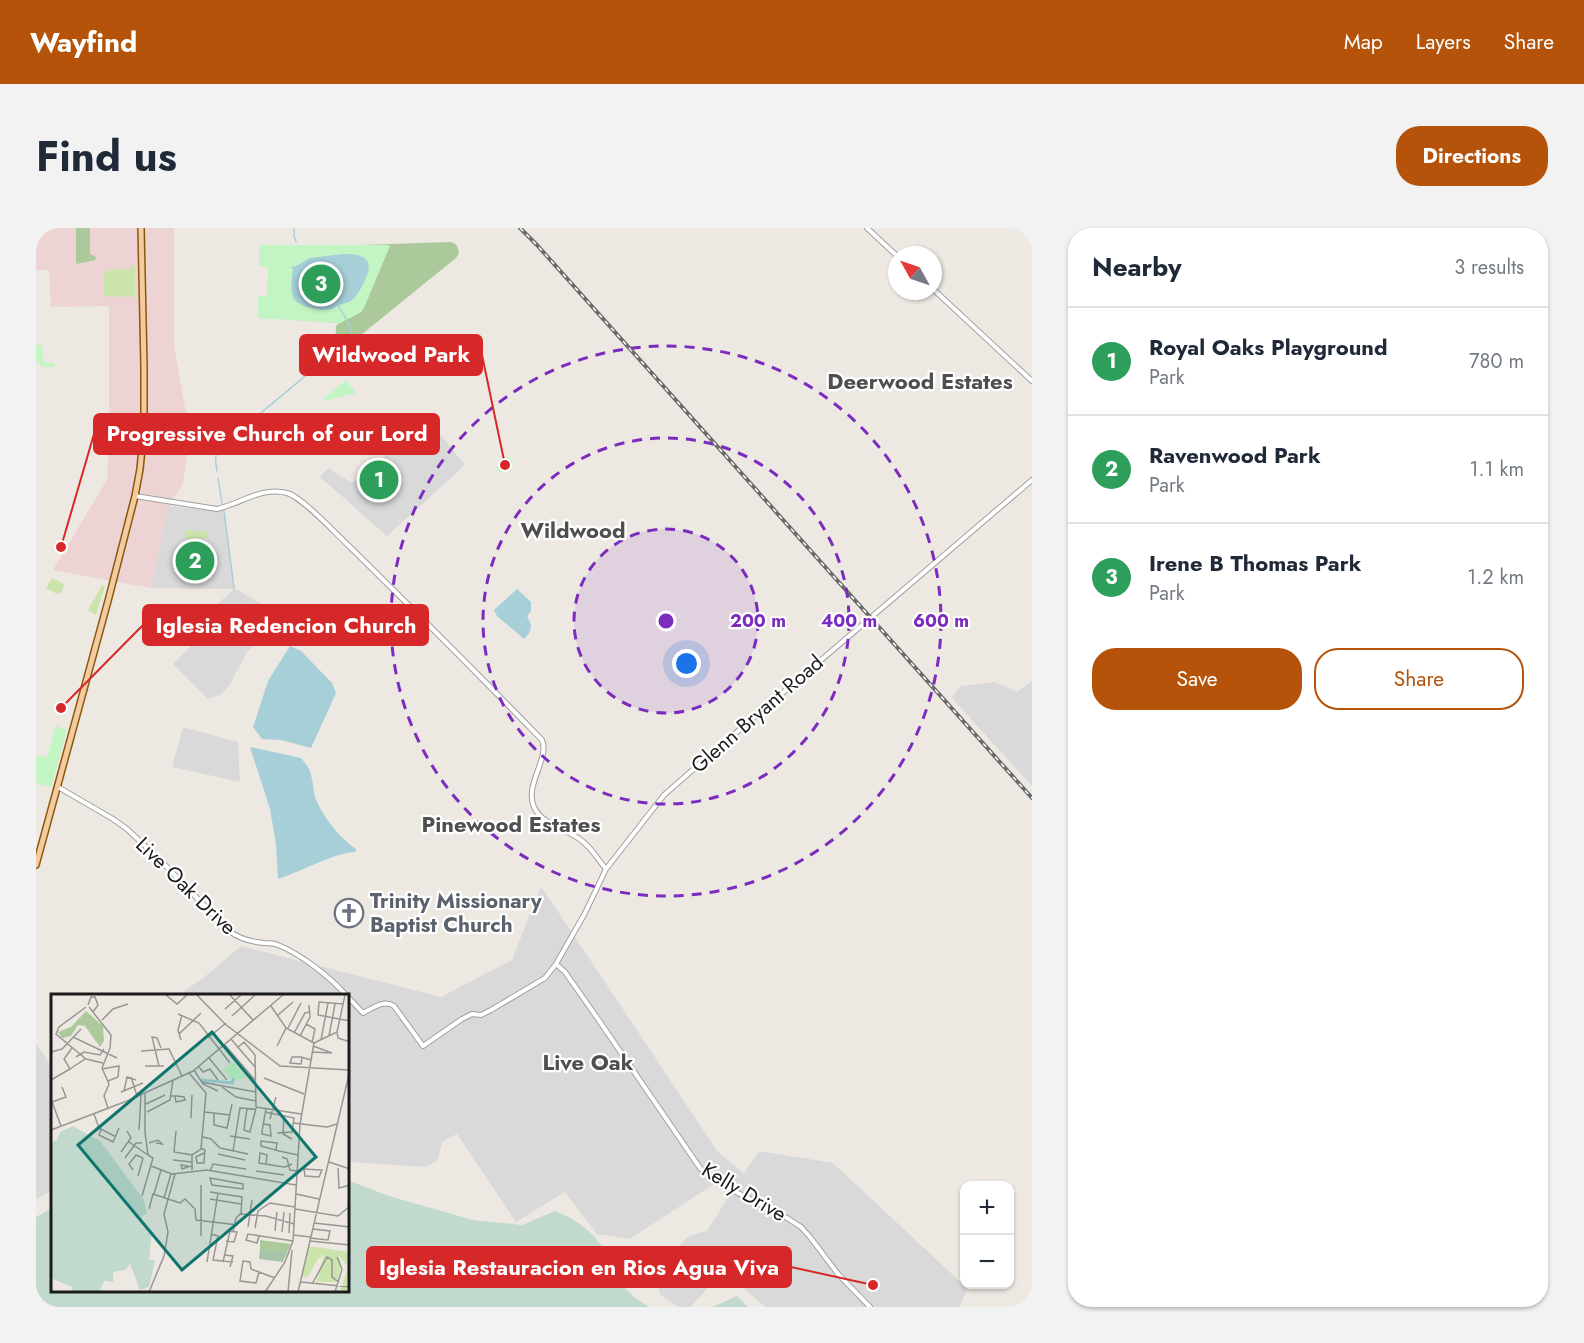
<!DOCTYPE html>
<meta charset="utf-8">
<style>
:root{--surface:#fff;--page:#f2f2f3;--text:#1f2937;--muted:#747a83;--line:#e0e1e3;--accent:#b45309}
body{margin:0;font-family:Jost,sans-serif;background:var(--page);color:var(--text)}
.controls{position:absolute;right:18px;bottom:18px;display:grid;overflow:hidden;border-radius:12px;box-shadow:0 2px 4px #0004}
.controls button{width:54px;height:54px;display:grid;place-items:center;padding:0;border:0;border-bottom:2px solid var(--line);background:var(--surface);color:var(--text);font:30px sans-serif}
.compass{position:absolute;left:852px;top:18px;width:54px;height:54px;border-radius:50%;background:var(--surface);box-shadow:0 2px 4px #0004;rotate:310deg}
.you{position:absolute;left:651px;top:436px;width:21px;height:21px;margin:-15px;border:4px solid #fff;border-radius:50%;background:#1a73e8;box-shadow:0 0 0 9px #1a73e833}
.badge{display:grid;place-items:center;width:39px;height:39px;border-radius:50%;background:var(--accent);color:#fff;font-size:20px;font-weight:700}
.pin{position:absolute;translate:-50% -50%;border:3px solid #fff;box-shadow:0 2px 6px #0006}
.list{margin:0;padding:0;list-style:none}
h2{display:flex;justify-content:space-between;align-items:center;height:78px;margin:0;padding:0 24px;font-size:26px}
h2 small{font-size:20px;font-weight:400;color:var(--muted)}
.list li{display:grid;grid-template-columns:39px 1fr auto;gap:18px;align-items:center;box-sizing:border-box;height:108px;padding:0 24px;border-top:2px solid var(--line)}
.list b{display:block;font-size:22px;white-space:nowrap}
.list p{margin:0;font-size:20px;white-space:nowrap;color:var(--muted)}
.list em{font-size:20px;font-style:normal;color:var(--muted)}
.actions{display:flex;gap:12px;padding:18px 24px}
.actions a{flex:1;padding:14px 0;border:2px solid var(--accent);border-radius:24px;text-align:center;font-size:21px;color:var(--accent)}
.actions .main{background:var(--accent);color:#fff}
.map{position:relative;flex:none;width:996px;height:1079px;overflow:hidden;border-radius:24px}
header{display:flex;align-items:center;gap:36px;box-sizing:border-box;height:84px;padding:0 30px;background:var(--accent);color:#fff}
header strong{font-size:28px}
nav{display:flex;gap:33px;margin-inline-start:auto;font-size:21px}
.intro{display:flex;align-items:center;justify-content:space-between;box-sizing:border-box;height:144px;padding:0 36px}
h1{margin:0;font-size:42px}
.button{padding:15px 27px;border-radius:24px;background:var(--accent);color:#fff;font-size:21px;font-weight:700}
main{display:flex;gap:36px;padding:0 36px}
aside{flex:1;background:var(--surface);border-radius:24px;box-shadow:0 2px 4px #0004}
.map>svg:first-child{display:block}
.residential{fill:#dad9d9}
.commercial{fill:#edd3d3}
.grass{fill:#cae4ab}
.forest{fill:#abc99a}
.wetland{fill:#c1dacd}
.park{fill:#c2f5c3}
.water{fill:#a6cfd8}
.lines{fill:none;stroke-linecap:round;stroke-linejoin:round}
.stream{stroke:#a6cfd8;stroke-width:1.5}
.minor-casing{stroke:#a0a0a0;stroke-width:6}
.major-casing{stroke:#89580b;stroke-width:8}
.minor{stroke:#fff;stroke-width:4}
.major{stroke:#f4cba0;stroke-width:5}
.rail-casing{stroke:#6a6a6a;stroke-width:4}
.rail{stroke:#fff;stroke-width:1.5;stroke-dasharray:4.5;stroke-linecap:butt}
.ring{fill:none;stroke:#7b2cbf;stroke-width:3;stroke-dasharray:10 8}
.labels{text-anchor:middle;stroke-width:4.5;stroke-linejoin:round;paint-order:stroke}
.street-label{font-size:21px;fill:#1c1c1c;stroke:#fff}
.worship-label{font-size:21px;font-weight:bold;fill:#5b616d;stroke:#fff;text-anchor:start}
.neighbourhood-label{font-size:22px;font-weight:bold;fill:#4f4f4f;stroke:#fff}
.inset-river{fill:none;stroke:#a6cfd8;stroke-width:3}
.inset-road{fill:none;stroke:#999793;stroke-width:1.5}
.view{fill:#0f766e;fill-opacity:0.15;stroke:#0f766e;stroke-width:3}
.inset-edge{fill:none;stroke:#1c1c1c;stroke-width:3}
.centre{fill:#7b2cbf;stroke:#fff;stroke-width:3}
.ring-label{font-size:18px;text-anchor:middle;font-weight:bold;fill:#7b2cbf;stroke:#fff;stroke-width:4.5;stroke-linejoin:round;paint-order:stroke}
.leader{fill:none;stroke:#d62828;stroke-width:2}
.callout-dot{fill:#d62828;stroke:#fff;stroke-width:2}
.callout{fill:#d62828;stroke:#d62828;stroke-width:2}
.callout-label{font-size:22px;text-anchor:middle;font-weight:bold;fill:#fff}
</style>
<header>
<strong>Wayfind</strong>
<nav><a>Map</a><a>Layers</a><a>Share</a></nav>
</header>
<div class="intro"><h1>Find us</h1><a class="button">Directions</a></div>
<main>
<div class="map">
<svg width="996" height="1079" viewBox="0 0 996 1079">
<rect width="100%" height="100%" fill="#ede9e2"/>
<path class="residential" d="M 393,193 L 429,237 L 351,308 L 284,249 L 292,240 L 316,255 Z
M 132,278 L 188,283 L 198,360 L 227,377 L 244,392 L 211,424 L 193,458 L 185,467 L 172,471 L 137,436 L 159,414 L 150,404 L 198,361 L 115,360 Z
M 996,453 L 996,558 L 916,470 L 924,458 L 959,454 L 981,464 Z
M 147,499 L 202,514 L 204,554 L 136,539 Z
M 505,658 L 682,924 L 708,945 L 723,923 L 797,935 L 932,1061 L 923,1079 L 729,1079 L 688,1043 L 654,1079 L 643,1079 L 624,1067 L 618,1042 L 653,1008 L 671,1003 L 694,966 L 678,956 L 594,1011 L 561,1006 L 529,964 L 480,994 L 421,906 L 406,914 L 402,932 L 390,939 L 312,934 L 312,767 L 142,767 L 166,751 L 205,718 L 405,769 L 476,732 Z
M 0,815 L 13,835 L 16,834 L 16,963 L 0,971 Z"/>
<path class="commercial" d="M 0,0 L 138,0 L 138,118 L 154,207 L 147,256 L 132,279 L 115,360 L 17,342 L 71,252 L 73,216 L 73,78 L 15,79 L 13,42 L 0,42 Z"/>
<path class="grass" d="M 96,36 L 99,39 L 99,69 L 68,68 L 68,46 C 75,39 85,41 94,41 L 96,39 Z
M 149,302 L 171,304 L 172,310 L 149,312 Z
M 16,350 L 28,356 C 27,361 27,365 21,366 L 10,360 Z
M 66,357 L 69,358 L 60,387 L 52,382 Z"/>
<path class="forest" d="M 30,0 L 54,0 L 54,26 L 60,29 L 59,32 L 40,36 L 40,0 Z
M 415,14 C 421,16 422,19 423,25 L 420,30 L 299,128 L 300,98 L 303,95 L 262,92 L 322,86 L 326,83 L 346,36 L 325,17 Z"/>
<path class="wetland" d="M 314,953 L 353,968 L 437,992 L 486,997 L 519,983 C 542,993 551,999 567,1019 L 595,1026 L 585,1056 L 598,1069 L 613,1079 L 0,1079 L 0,989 L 16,980 L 16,1062 L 312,1062 L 312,954 Z
M 701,1068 L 712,1079 L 677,1079 Z"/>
<path class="park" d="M 223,17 L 351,17 L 354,18 L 328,80 L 322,86 L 304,95 L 222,90 L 222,68 L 231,68 L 232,39 L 223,38 Z
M 0,117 L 6,117 L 7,134 L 19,135 L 19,139 L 5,139 L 4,136 L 3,135 L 2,133 L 0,133 Z
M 310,152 L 320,165 L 288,173 L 287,171 Z
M 472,228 L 478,235 L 465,246 L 460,240 Z
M 345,241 L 356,249 L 348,260 C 340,255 334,256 327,250 L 332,243 L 338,247 Z
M 157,327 L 175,328 L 176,329 L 173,331 L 174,337 L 176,339 L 168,339 L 167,341 L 142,341 L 141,338 L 144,338 L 144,329 L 154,330 Z
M 20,498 L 31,502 L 15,559 L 0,555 L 0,528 L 11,529 Z"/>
<path class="water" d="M 307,26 C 328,26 339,30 329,52 C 326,59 322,67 316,72 C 312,76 308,75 303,77 C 301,77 297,81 295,81 C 286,84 261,79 257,69 C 254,61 256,49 257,41 L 255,40 L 256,38 L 258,39 L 274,30 Z
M 481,361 L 495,374 L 495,383 L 491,388 C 497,398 496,404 488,411 L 461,388 L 458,382 Z
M 254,418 L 265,423 L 296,455 L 300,465 L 275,520 L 245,512 L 226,511 L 217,499 L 232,453 Z
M 214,519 L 265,530 C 267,533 271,537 273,541 C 277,550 277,561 279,569 C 286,588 304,610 320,621 L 320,624 C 302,623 262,645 242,651 L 240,616 L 234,581 Z"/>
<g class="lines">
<path class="stream" d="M 258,0 L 258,8 L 260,14
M 181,243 C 178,227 179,226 190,214 L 316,109 C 316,97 307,87 302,77
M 182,250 L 186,275
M 188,283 L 198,360"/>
<g class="minor-casing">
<path id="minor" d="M 831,0 L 861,28
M 897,61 L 996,153
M 99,268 L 181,281 C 204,276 226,258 251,265 C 266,269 300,306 313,318 C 378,382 442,446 506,512 C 514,530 488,557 498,579 C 506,597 532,601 546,613 C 556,620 562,632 570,641
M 22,559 L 77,591 L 91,601 L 126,634 L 193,703 C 204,711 215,714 228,715 C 233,715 238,715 242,717 C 265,726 294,749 310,767
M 520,736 L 529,744 L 562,791 L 664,940 L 672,947 L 700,964 L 751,990 L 765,999 L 774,1009 L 802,1046 L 834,1079
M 312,769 L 327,785 C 337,780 348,771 358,778 L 387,818 L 426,791 L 436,786 L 445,787 L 455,782 L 509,750 L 520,736 L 549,685 L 570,641 L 628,567 L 668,532 L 996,252"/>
</g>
<g class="major-casing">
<path id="major" d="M 0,637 L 72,373 L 99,268 L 104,241 L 108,199 L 108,139 L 105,0"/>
</g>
<use href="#minor" class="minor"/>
<use href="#major" class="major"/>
<g class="rail-casing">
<path id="rail" d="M 484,0 L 501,17 L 996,570"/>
</g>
<use href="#rail" class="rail"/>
</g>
<circle cx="630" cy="393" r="92" fill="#7b2cbf" fill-opacity=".12"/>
<g class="ring">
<circle cx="630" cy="393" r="92"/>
<circle cx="630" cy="393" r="183"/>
<circle cx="630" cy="393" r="275"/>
</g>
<defs>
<g id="church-ring" transform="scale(1.5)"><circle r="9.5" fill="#fff" stroke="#6b7280" stroke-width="1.5"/><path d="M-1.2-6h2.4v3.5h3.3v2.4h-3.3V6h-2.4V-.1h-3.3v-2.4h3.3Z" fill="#6b7280"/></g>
</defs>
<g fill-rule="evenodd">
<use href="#church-ring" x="313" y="685"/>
</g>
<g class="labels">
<g class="street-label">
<text transform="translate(721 486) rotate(-41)" y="7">Glenn Bryant Road</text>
<text transform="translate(150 658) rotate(44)" y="7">Live Oak Drive</text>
<text transform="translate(708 964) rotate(31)" y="7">Kelly Drive</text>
</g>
<g class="worship-label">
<text x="334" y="680">Trinity Missionary<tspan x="334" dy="24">Baptist Church</tspan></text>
</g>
<g class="neighbourhood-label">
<text x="884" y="161">Deerwood Estates</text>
<text x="537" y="310">Wildwood</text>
<text x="475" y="604">Pinewood Estates</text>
<text x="552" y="842">Live Oak</text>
</g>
</g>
<g transform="translate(15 766)">
<rect width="298" height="298" fill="#ede9e2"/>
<path d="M 258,252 L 298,258 L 298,298 L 289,298 L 297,273 L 288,261 L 290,272 L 285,288 L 265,288 L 273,261 L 266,266 L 257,283 L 251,283 Z" fill="#cae4ab"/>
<path d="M 35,17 L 52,32 L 53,47 L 49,53 L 34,32 L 27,31 L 20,42 L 11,44 L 7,38 L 20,33 ZM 209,246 L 240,250 L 236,259 L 209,255 Z" fill="#abc99a"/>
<path d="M 22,132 L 49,147 L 93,206 L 96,220 L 91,222 L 91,229 L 101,238 L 98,265 L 104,267 L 98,293 L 89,296 L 79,270 L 74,276 L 62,278 L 62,288 L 53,287 L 48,298 L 22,298 L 21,293 L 0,284 L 0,148 L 6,146 L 9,138 Z" fill="#c1dacd"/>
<path d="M 209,255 L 236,259 L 232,268 L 208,265 Z" fill="#a5c4a8"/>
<path d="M 182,68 L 196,84 L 181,86 L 173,75 Z" fill="#c2f5c3"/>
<path class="inset-river" d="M 150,86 L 181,89 L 183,84"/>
<path class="inset-road" d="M 115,1 L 126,10 L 136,1M 146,1 L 174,30 L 229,72 L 298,76M 179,1 L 202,26M 293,10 L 268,8 L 267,21 L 299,27M 37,11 L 40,3 L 44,3 L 47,11 L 42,18M 220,12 L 235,34 L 263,49M 35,13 L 8,33 L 5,40 L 35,65 L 52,69M 38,13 L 60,41 L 59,54 L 51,74 L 58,90 L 53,102 L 57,114M 174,15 L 190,1M 127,20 L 148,29 L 179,69M 227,21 L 242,8M 181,22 L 204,1M 51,26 L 62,15 L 77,10M 255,30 L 264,35 L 261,49M 237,34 L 250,9M 286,38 L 287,44 L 299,48M 243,39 L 254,19 L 259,18M 128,40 L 150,19M 249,42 L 259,23 L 258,11M 278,42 L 284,10M 22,43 L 66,64M 157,44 L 175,29M 180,45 L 204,73M 130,46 L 127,36 L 131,21M 270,46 L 277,9M 263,49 L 286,38 L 294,1M 174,51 L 204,86M 226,52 L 235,34M 21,54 L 13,65 L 19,75 L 34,65M 186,54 L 193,48 L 204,61 L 205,113M 90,57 L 118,55 L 131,82M 0,58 L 11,55 L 30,35M 261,58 L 281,59 L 262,52M 25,63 L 33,58 L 49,61 L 53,55M 158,64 L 176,86M 251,64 L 250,70 L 239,69 L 241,63 L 250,63 L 260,66M 94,72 L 113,72M 108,72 L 101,43 L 106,44 L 110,54M 148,73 L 152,78 L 159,75 L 167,86M 51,75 L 68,72 L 67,83 L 57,87M 143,76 L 152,90 L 167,97M 138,79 L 155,99 L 150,155 L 141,161 L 141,176M 80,83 L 86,102M 213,84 L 253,100M 0,86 L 19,75M 150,88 L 205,98M 171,93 L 185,103 L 205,107M 73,97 L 76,83 L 85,86M 70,98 L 92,89M 120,102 L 126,102 L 133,103 L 134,106 L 125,108 L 124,102M 0,105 L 10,132M 1,108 L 15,103 L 11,93M 95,110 L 114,101M 205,113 L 250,120M 196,114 L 193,136 L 199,138 L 205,114M 96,118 L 119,106 L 122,86M 154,118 L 179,121M 214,118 L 243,124 L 241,138 L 226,139M 163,119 L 163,131 L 176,134 L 181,110M 43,120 L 48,134 L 65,143M 233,121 L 232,140 L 241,145M 140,124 L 141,101M 219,125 L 225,103M 242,129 L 276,133 L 286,130M 212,130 L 219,131 L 220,142 L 211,140 L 211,138 L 215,114M 50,135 L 48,141 L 62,148 L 68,134M 0,136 L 76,107 L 142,77 L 232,1M 88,136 L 90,101M 125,137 L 123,158 L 141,161M 179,142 L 199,145M 152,143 L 160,145 L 169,154M 78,148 L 97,161M 98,149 L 107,146 L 111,150 L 105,149M 150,154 L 154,156 L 153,168 L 153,169 L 146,169 L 145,163 L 153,159M 169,154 L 197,160M 225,156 L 226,149 L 210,147 L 210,152 L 228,157 L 247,161M 182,157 L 189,114 L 204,115M 70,158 L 80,144 L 76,137M 167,160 L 194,166M 231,163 L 236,165 L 239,176 L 246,177M 74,164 L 85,149 L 91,149M 122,166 L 141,168M 278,168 L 299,175M 215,170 L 216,161 L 209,159 L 208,169 L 233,173 L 234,173 L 241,170M 100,172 L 121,180 L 156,176 L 245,191M 137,173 L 131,175 L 130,171 L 142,173M 287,174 L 288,194 L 299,191M 253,175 L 270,176 L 271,176 L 268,183 L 254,182 ZM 82,176 L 78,170 L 85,161 L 92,164M 159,177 L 162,170 L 195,175M 205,177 L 233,181M 87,182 L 92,164M 159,184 L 192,190 L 192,195 L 161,191 ZM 159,198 L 191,203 L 190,220M 103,200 L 110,176M 245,200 L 268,205M 91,202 L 102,164 L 97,161 L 94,138 L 94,100M 113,204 L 120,180M 159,205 L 190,210M 98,215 L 102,200 L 129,209 L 134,205 L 144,215 L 145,226 L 187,231M 244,215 L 287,222 L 299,212M 263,229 L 299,233M 197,233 L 201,206M 204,234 L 207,217 L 219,209 L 244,213M 224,237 L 226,218M 182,238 L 185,224 L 189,220 L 215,222 L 243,230M 231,238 L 233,218M 238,239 L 239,219M 160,240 L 167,242 L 162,266 L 182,268M 242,241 L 260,243M 150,242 L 150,191M 208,242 L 206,249 L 195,246 L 197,240 L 242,247M 259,244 L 277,246 L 279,237 L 262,235M 175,247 L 183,248 L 186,238 L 175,237M 259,247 L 299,251M 173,261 L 182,262 L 179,273M 156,268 L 167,199M 172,268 L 179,237M 208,278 L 205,289 L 189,287 L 192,267 L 199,268 L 200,275 L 224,284M 250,288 L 299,293M 261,290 L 276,263 L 281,266 L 281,283 L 288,288M 98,298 L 113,262 L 117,238 L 113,220 L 124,180M 214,298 L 234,268 L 242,247 L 249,130 L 263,49M 237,298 L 241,256M 247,298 L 299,76M 284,298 L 291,275 L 286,263"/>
<path class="view" d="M 161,38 L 265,163 L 131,276 L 27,151 Z"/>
<rect width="298" height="298" class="inset-edge"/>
</g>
<circle cx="630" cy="393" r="9" class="centre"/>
<g class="ring-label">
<text x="722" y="399">200 m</text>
<text x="813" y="399">400 m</text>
<text x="905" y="399">600 m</text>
</g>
<path class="leader" d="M469 237L446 127M25 319L58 206M25 480L107 397M837 1057L755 1039"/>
<g class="callout-dot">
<circle cx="469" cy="237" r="6"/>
<circle cx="25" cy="319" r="6"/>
<circle cx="25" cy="480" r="6"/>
<circle cx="837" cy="1057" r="6"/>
</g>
<g class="callout">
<rect x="264" y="107" width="182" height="40" rx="6"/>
<rect x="58" y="186" width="345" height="40" rx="6"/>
<rect x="107" y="377" width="285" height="40" rx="6"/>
<rect x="331" y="1019" width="424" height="40" rx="6"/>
</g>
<g class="callout-label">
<text x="355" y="134">Wildwood Park</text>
<text x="231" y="213">Progressive Church of our Lord</text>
<text x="250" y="405">Iglesia Redencion Church</text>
<text x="543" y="1047">Iglesia Restauracion en Rios Agua Viva</text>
</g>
</svg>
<div class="controls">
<button>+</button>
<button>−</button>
</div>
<svg class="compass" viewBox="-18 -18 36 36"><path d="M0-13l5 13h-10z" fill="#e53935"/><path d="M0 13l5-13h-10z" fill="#747a83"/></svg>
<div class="you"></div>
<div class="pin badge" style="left:343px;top:252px;background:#2e9e5b">1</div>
<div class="pin badge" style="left:159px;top:333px;background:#2e9e5b">2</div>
<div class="pin badge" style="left:285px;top:56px;background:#2e9e5b">3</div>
</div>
<aside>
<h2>Nearby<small>3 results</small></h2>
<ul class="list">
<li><span class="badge" style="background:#2e9e5b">1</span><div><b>Royal Oaks Playground</b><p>Park</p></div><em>780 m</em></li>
<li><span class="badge" style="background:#2e9e5b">2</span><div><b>Ravenwood Park</b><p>Park</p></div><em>1.1 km</em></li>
<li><span class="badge" style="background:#2e9e5b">3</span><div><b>Irene B Thomas Park</b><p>Park</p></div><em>1.2 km</em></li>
</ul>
<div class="actions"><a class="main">Save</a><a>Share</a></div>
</aside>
</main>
